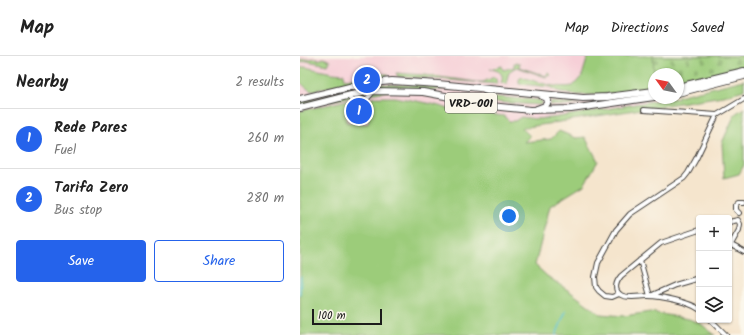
<!DOCTYPE html>
<meta charset="utf-8">
<style>
:root{--surface:#fff;--page:#f6f6f6;--text:#222;--muted:#767676;--line:#e0e0e0;--accent:#2563eb}
body{margin:0;font-family:Kalam,sans-serif;background:var(--page);color:var(--text)}
.controls{position:absolute;right:12px;bottom:12px;display:grid;overflow:hidden;border-radius:4px;box-shadow:0 1px 3px #0004}
.controls button{width:36px;height:36px;display:grid;place-items:center;padding:0;border:0;border-bottom:1px solid var(--line);background:var(--surface);color:var(--text);font:20px sans-serif}
.compass{position:absolute;left:348px;top:12px;width:36px;height:36px;border-radius:50%;background:var(--surface);box-shadow:0 1px 3px #0004;rotate:303deg}
.scale{position:absolute;left:12px;bottom:10px;width:70px;box-sizing:border-box;padding-left:4px;border:2px solid #1c1c1c;border-top:0;font-size:11px;line-height:14px;white-space:nowrap;color:#1c1c1c;-webkit-text-stroke:3px #fbf7ec;paint-order:stroke}
.you{position:absolute;left:209px;top:160px;width:14px;height:14px;margin:-10px;border:3px solid #fff;border-radius:50%;background:#1a73e8;box-shadow:0 0 0 6px #1a73e833}
.badge{display:grid;place-items:center;width:26px;height:26px;border-radius:50%;background:var(--accent);color:#fff;font-size:13px;font-weight:700}
.pin{position:absolute;translate:-50% -50%;border:2px solid #fff;box-shadow:0 1px 4px #0006}
.list{margin:0;padding:0;list-style:none}
h2{display:flex;justify-content:space-between;align-items:center;height:52px;margin:0;padding:0 16px;font-size:17px}
h2 small{font-size:13px;font-weight:400;color:var(--muted)}
.list li{display:grid;grid-template-columns:26px 1fr auto;gap:12px;align-items:center;box-sizing:border-box;height:60px;padding:0 16px;border-top:1px solid var(--line)}
.list b{display:block;font-size:15px;white-space:nowrap}
.list p{margin:0;font-size:13px;white-space:nowrap;color:var(--muted)}
.list em{font-size:13px;font-style:normal;color:var(--muted)}
.actions{display:flex;gap:8px;padding:12px 16px}
.actions a{flex:1;padding:9px 0;border:1px solid var(--accent);border-radius:4px;text-align:center;font-size:14px;color:var(--accent)}
.actions .main{background:var(--accent);color:#fff}
.icon{flex:none;width:22px;height:22px;fill:none;stroke:currentColor;stroke-width:2;stroke-linecap:round;stroke-linejoin:round}
.map{position:relative;flex:none;width:444px;height:279px;overflow:hidden}
header{display:flex;align-items:center;gap:24px;box-sizing:border-box;height:56px;padding:0 20px;background:var(--surface);border-bottom:1px solid var(--line)}
header strong{font-size:19px}
nav{display:flex;gap:22px;margin-inline-start:auto;font-size:14px}
main{display:flex}
aside{flex:1;background:var(--surface)}
.map>svg:first-child{display:block}
.built{fill:#f6cfd7}
.green{fill:#9ccc7a;stroke:#5c744b}
.cemetery{fill:url(#cemetery-stones);stroke:#5c744b}
.lines{fill:none;stroke-linecap:round;stroke-linejoin:round}
.stream{stroke:#57c2d1;stroke-width:1.5}
.minor-casing{stroke:#3d3a37;stroke-width:6}
.primary-casing{stroke:#3d3a37;stroke-width:8}
.minor{stroke:#fff;stroke-width:4}
.primary{stroke:#fff;stroke-width:6}
.labels{text-anchor:middle;stroke-width:3;stroke-linejoin:round;paint-order:stroke}
.shield{fill:#fbf7ec;stroke:#5f5e5a;stroke-width:1}
.shield-label{font-size:12px;font-weight:bold;fill:#1c1c1c}
</style>
<header>
<strong>Map</strong>
<nav><a>Map</a><a>Directions</a><a>Saved</a></nav>
</header>
<main>
<aside>
<h2>Nearby<small>2 results</small></h2>
<ul class="list">
<li><span class="badge">1</span><div><b>Rede Pares</b><p>Fuel</p></div><em>260 m</em></li>
<li><span class="badge">2</span><div><b>Tarifa Zero</b><p>Bus stop</p></div><em>280 m</em></li>
</ul>
<div class="actions"><a class="main">Save</a><a>Share</a></div>
</aside>
<div class="map">
<svg width="444" height="279" viewBox="0 0 444 279">
<defs>
<pattern id="cemetery-stones" width="16" height="16" patternUnits="userSpaceOnUse"><rect width="16" height="16" fill="#9ccc7a"/><path d="M2 7V4a2 2 0 0 1 4 0v3zM10 15v-3a2 2 0 0 1 4 0v3z" fill="#86af69"/></pattern>
</defs>
<rect width="100%" height="100%" fill="#fbf7ec"/>
<filter id="ink" filterUnits="userSpaceOnUse"><feTurbulence type="fractalNoise" baseFrequency=".025" numOctaves="2"/><feDisplacementMap in="SourceGraphic" scale="8" xChannelSelector="R" yChannelSelector="G"/><feConvolveMatrix kernelMatrix="1 2 1 2 8 2 1 2 1" color-interpolation-filters="sRGB"/></filter>
<filter id="wash" filterUnits="userSpaceOnUse"><feTurbulence type="fractalNoise" baseFrequency=".012" numOctaves="4" result="noise"/><feDisplacementMap in="SourceGraphic" scale="16" xChannelSelector="R" yChannelSelector="G"/><feGaussianBlur stdDeviation="0.9" result="paint"/><feColorMatrix in="noise" values="0 0 0 0 0 0 0 0 0 0 0 0 0 0 0 0 0 1.4 0 .05"/><feComposite in="paint" operator="in"/></filter>
<g filter="url(#wash)">
<rect width="100%" height="100%" fill="#f5e5cd"/>
<path class="built" d="M 0,0 L 353,0 L 354,42 L 356,42 L 357,45 L 252,62 L 236,63 L 221,61 L 216,65 L 209,65 L 204,60 L 153,54 L 132,48 L 95,41 L 72,41 L 68,68 L 46,66 L 48,44 L 0,55 Z"/>
<path class="green" d="M 288,0 L 444,0 L 378,18 L 354,18 L 354,33 L 294,39 L 273,39 L 257,35 L 251,31 L 219,28 L 219,23 L 222,21 C 238,26 256,33 273,30 L 282,20 Z
M 18,2 L 18,4 L 24,2 L 30,5 L 28,9 L 7,5 L 0,7 L 0,4 Z
M 214,7 L 220,7 L 219,11 L 246,20 L 248,17 L 251,19 L 246,21 L 217,11 C 209,14 207,19 207,28 L 201,27 C 205,18 199,14 190,13 L 202,10 L 203,14 L 214,11 Z
M 5,11 L 32,17 L 44,18 L 45,23 L 75,18 L 89,18 L 86,21 L 62,24 L 11,35 L 5,31 L 0,26 L 0,12 Z
M 96,17 L 124,19 L 178,26 L 183,26 L 194,21 L 196,23 L 197,28 L 124,22 L 98,21 Z
M 444,24 L 444,34 L 423,40 L 222,72 L 230,80 L 224,86 L 251,83 L 259,75 L 276,82 L 285,81 L 298,105 L 284,129 L 250,150 L 235,209 L 247,220 L 272,237 L 300,258 L 324,260 L 350,256 L 389,263 L 401,268 L 415,279 L 0,279 L 0,55 L 48,44 L 46,66 L 68,68 L 72,41 L 95,41 L 132,48 L 153,54 L 204,60 L 209,65 L 215,65 L 221,61 L 236,63 L 252,62 L 371,42 L 378,42 L 378,40 Z
M 81,28 L 117,29 L 144,33 L 130,35 L 100,33 L 0,50 L 0,46 L 43,36 Z
M 155,39 L 181,40 L 185,44 L 184,45 L 173,44 Z
M 197,41 L 239,44 L 243,46 L 242,48 L 240,49 L 192,46 L 193,42 Z
M 250,46 L 280,48 L 266,50 L 250,49 Z
M 444,52 L 444,109 L 439,118 L 424,122 L 422,87 L 435,58 Z"/>
<path class="cemetery" d="M 353,0 L 444,0 L 444,13 L 378,29 L 378,18 L 354,18 L 354,20 Z"/>
<g class="lines">
<path class="stream" d="M 0,238 L 1,221
M 256,279 L 266,255"/>
</g>
</g>
<g filter="url(#ink)">
<g class="lines">
<g class="minor-casing">
<path id="minor" d="M 48,40 L 52,45 L 66,44 L 73,36
M 344,54 L 417,59
M 439,157 L 436,154 L 436,149 L 439,146 L 444,146
M 429,166 L 438,164 L 440,168 L 439,174 L 429,192
M 399,174 L 361,187 L 321,220 C 316,226 313,234 321,239 C 328,243 340,240 348,240 C 361,240 389,246 399,253
M 431,189 L 444,196
M 340,204 L 350,240 L 375,229 L 399,222
M 319,238 L 312,241 L 305,240 L 299,235 L 296,231 L 295,221 L 298,207 L 316,174 L 330,158 L 384,122 L 388,117 L 396,103 L 417,59 L 444,43
M 411,264 L 426,279"/>
</g>
<g class="primary-casing">
<path id="primary" d="M 378,31 L 444,15
M 378,37 L 444,20
M 0,43 L 62,28 L 92,25 L 138,28 L 283,42 L 307,41 L 354,35
M 180,48 L 187,46 L 191,41 L 189,36 L 184,34
M 0,52 L 51,39 L 74,35 L 123,36 L 145,40 L 181,49 L 231,54 L 271,53 L 354,41
M 237,53 L 245,50 L 248,46 L 247,42 L 242,40"/>
</g>
<use href="#minor" class="minor"/>
<use href="#primary" class="primary"/>
</g>
</g>
<g class="labels">
<rect class="shield" x="145" y="37" width="52" height="20" rx="3"/>
<g class="shield-label">
<text x="171" y="51">VRD-001</text>
</g>
</g>
</svg>
<div class="controls">
<button>+</button>
<button>−</button>
<button><svg class="icon" aria-label="layers" viewBox="0 0 24 24"><path d="M12 4l9 5-9 5-9-5zM3 14l9 5 9-5"/></svg></button>
</div>
<svg class="compass" viewBox="-18 -18 36 36"><path d="M0-13l5 13h-10z" fill="#e53935"/><path d="M0 13l5-13h-10z" fill="#767676"/></svg>
<div class="scale">100 m</div>
<div class="you"></div>
<div class="pin badge" style="left:59px;top:55px">1</div>
<div class="pin badge" style="left:67px;top:24px">2</div>
</div>
</main>
